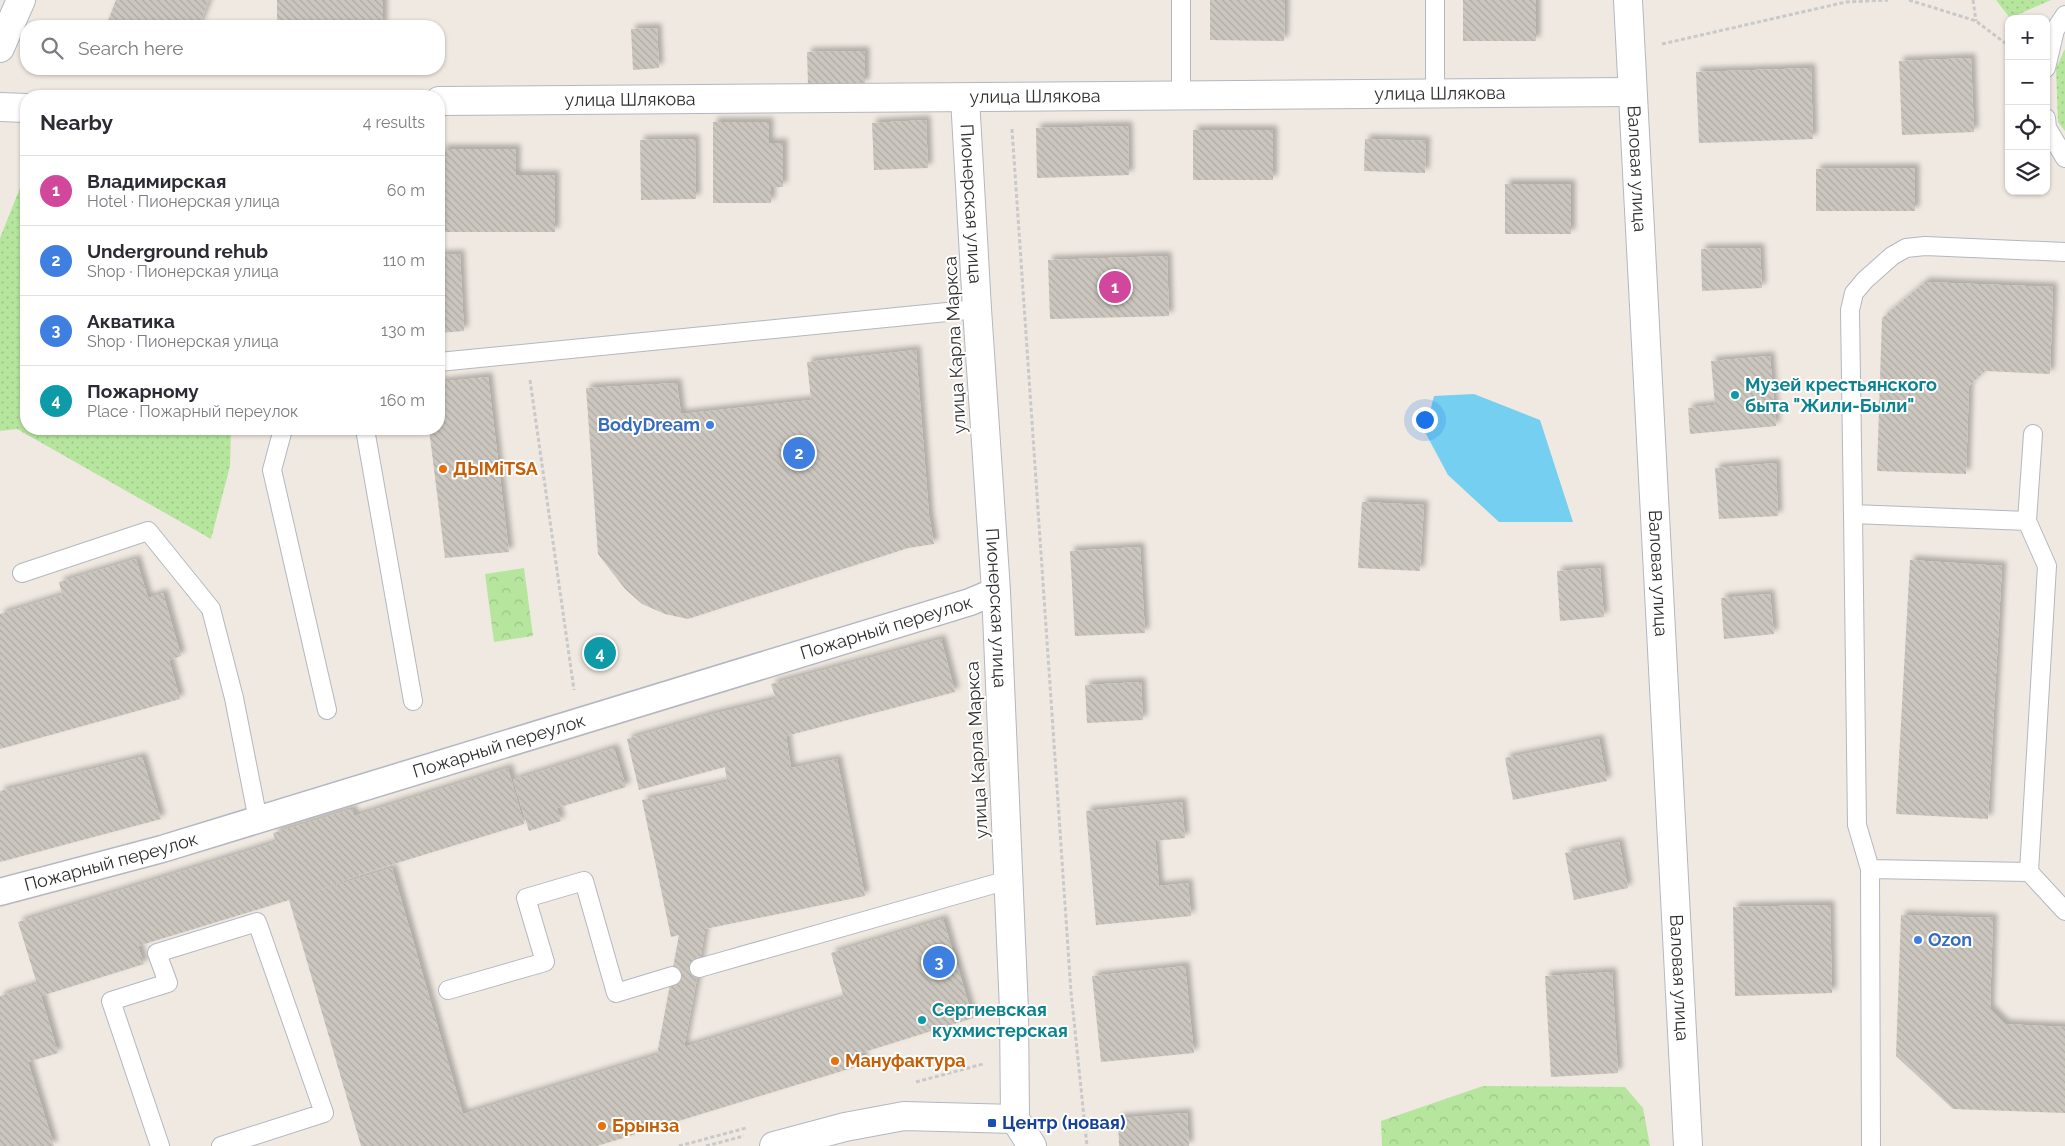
<!DOCTYPE html>
<meta charset="utf-8">
<style>
:root{--surface:#fff;--page:#f7f7f7;--text:#2b2b33;--muted:#7c7c81;--line:#e1e1e2;--accent:#0b8043}
body{margin:0;font-family:Raleway,sans-serif;background:var(--page);color:var(--text)}
.controls{position:absolute;right:15px;top:15px;display:grid;overflow:hidden;border-radius:10px;box-shadow:0 1px 4px #0004}
.controls button{width:45px;height:45px;display:grid;place-items:center;padding:0;border:0;border-bottom:1px solid var(--line);background:var(--surface);color:var(--text);font:25px sans-serif}
.you{position:absolute;left:1424px;top:419px;width:18px;height:18px;margin:-12px;border:4px solid #fff;border-radius:50%;background:#1a73e8;box-shadow:0 0 0 8px #1a73e833}
.badge{display:grid;place-items:center;width:32px;height:32px;border-radius:50%;background:var(--accent);color:#fff;font-size:16px;font-weight:700}
.pin{position:absolute;translate:-50% -50%;border:2px solid #fff;box-shadow:0 1px 5px #0006}
.list{margin:0;padding:0;list-style:none}
h2{display:flex;justify-content:space-between;align-items:center;height:65px;margin:0;padding:0 20px;font-size:21px}
h2 small{font-size:16px;font-weight:400;color:var(--muted)}
.list li{display:grid;grid-template-columns:32px 1fr auto;gap:15px;align-items:center;box-sizing:border-box;height:70px;padding:0 20px;border-top:1px solid var(--line)}
.list b{display:block;font-size:19px;white-space:nowrap}
.list p{margin:0;font-size:16px;white-space:nowrap;color:var(--muted)}
.list em{font-size:16px;font-style:normal;color:var(--muted)}
.icon{flex:none;width:28px;height:28px;fill:none;stroke:currentColor;stroke-width:2;stroke-linecap:round;stroke-linejoin:round}
.map{position:relative;flex:none;width:2065px;height:1146px;overflow:hidden}
.search{position:absolute;background:var(--surface);box-shadow:0 1px 4px #0004;left:20px;top:20px;width:425px;height:55px;display:flex;align-items:center;gap:12px;box-sizing:border-box;padding:0 18px;border-radius:20px;color:var(--muted);font-size:19px}
.panel{position:absolute;background:var(--surface);box-shadow:0 1px 4px #0004;left:20px;top:90px;width:425px;height:345px;border-radius:20px}
.map>svg:first-child{display:block}
.grass{fill:url(#grass-dots)}
.forest{fill:url(#forest-crowns)}
.water{fill:#75cff0}
.building{fill:url(#building-back-hatch);filter:url(#shadow)}
.lines{fill:none;stroke-linecap:round;stroke-linejoin:round}
.service-casing{stroke:#b4b7c1;stroke-width:20}
.pedestrian-casing{stroke:#b4b7c1;stroke-width:29}
.minor-casing{stroke:#b4b7c1;stroke-width:30}
.secondary-casing{stroke:#b4b7c1;stroke-width:30}
.path{stroke:#c9c9c9;stroke-width:3;stroke-dasharray:4 2.5;stroke-linecap:butt}
.service{stroke:#fff;stroke-width:18}
.pedestrian{stroke:#fff;stroke-width:26}
.minor{stroke:#fff;stroke-width:28}
.secondary{stroke:#fff;stroke-width:28}
.culture-dot{fill:#0f9aa8;stroke:#fff;stroke-width:2}
.shop-dot{fill:#3f7fe0;stroke:#fff;stroke-width:2}
.food-dot{fill:#e8710a;stroke:#fff;stroke-width:2}
.transit-dot{fill:#1a4fb4;stroke:#fff;stroke-width:2}
.labels{text-anchor:middle;stroke-width:4;stroke-linejoin:round;paint-order:stroke}
.street-label{font-size:18px;fill:#2e2e2e;stroke:#fff}
.culture-label{font-size:18px;font-weight:bold;fill:#0d838f;stroke:#fff;text-anchor:start}
.shop-label{font-size:18px;font-weight:bold;fill:#366cbe;stroke:#fff;text-anchor:end}
.food-label{font-size:18px;font-weight:bold;fill:#c56008;stroke:#fff;text-anchor:start}
.transit-label{font-size:18px;font-weight:bold;fill:#164399;stroke:#fff;text-anchor:start}
</style>
<div class="map">
<svg width="2065" height="1146" viewBox="0 0 2065 1146">
<defs>
<pattern id="grass-dots" width="8" height="8" patternUnits="userSpaceOnUse" patternTransform="scale(1.25)"><rect width="8" height="8" fill="#b6e59e"/><path d="M2 2h.1M6 6h.1" fill="none" stroke="#9dc588" stroke-width="1.8" stroke-linecap="round"/></pattern>
<pattern id="forest-crowns" width="20" height="18" patternUnits="userSpaceOnUse" patternTransform="scale(1.25)"><rect width="20" height="18" fill="#b6e59e"/><path d="M2 6a3 3 0 1 1 6 0M12 15a3 3 0 1 1 6 0" fill="none" stroke="#9dc588"/></pattern>
<pattern id="building-back-hatch" width="6" height="6" patternUnits="userSpaceOnUse" patternTransform="scale(1.25)"><rect width="6" height="6" fill="#cbc7bf"/><path d="M-1 5l2 2M0 0l6 6M5-1l2 2" fill="none" stroke="#afaba4"/></pattern>
<filter id="shadow"><feDropShadow dx="4.5" dy="-4.5" stdDeviation="2.5" flood-color="#0004"/></filter>
</defs>
<rect width="100%" height="100%" fill="#efe9e1"/>
<path class="grass" d="M 1996,0 L 2051,0 L 2010,18 Z
M 2065,49 L 2065,131 L 2058,122 L 2056,68 Z
M 26,173 L 26,429 L 231,429 L 230,466 L 211,539 L 17,429 L 0,431 L 0,238 Z"/>
<path class="forest" d="M 524,568 L 533,636 L 494,642 L 485,574 Z
M 1483,1086 L 1625,1087 L 1643,1108 L 1650,1146 L 1382,1146 L 1381,1121 Z"/>
<path class="water" d="M 1474,394 L 1540,420 L 1573,522 L 1499,522 L 1448,475 L 1425,432 L 1434,396 Z"/>
<path class="building" d="M 116,0 L 209,0 L 199,26 L 106,26 Z
M 277,0 L 383,0 L 383,26 L 277,26 Z
M 1210,0 L 1285,0 L 1284,41 L 1210,40 Z
M 1463,0 L 1536,0 L 1536,41 L 1463,41 Z
M 657,28 L 659,68 L 633,70 L 631,29 Z
M 865,51 L 865,84 L 808,85 L 807,52 Z
M 1971,58 L 1974,132 L 1902,135 L 1899,61 Z
M 1811,68 L 1813,139 L 1699,143 L 1696,72 Z
M 926,120 L 928,168 L 874,170 L 872,123 Z
M 713,122 L 769,122 L 769,143 L 783,143 L 783,187 L 771,187 L 771,203 L 713,203 Z
M 1128,126 L 1129,175 L 1037,178 L 1036,128 Z
M 1193,130 L 1273,130 L 1273,180 L 1193,180 Z
M 695,139 L 696,199 L 641,200 L 640,140 Z
M 1365,139 L 1426,141 L 1425,173 L 1364,171 Z
M 442,149 L 516,149 L 516,175 L 555,175 L 555,232 L 443,232 Z
M 1915,168 L 1915,211 L 1816,211 L 1816,169 Z
M 1505,184 L 1571,184 L 1571,234 L 1505,234 Z
M 1760,248 L 1762,288 L 1702,291 L 1701,249 Z
M 460,254 L 464,331 L 439,333 L 439,255 Z
M 1167,256 L 1169,316 L 1050,319 L 1048,260 Z
M 1925,282 L 2053,287 L 2050,374 L 1985,371 L 1969,386 L 1966,474 L 1877,471 L 1882,318 Z
M 916,350 L 929,515 L 934,544 L 908,548 L 688,619 L 665,614 L 642,604 L 625,589 L 598,554 L 586,388 L 677,383 L 681,414 L 811,400 L 807,362 Z
M 1770,356 L 1776,426 L 1690,434 L 1688,408 L 1715,405 L 1711,361 Z
M 488,377 L 509,552 L 445,558 L 429,429 L 439,429 L 439,382 Z
M 1776,463 L 1778,516 L 1719,519 L 1715,468 Z
M 1362,502 L 1424,505 L 1420,571 L 1358,568 Z
M 1140,547 L 1145,633 L 1075,636 L 1070,551 Z
M 136,559 L 148,598 L 163,593 L 181,656 L 169,660 L 180,699 L 0,749 L 0,614 L 62,595 L 59,582 Z
M 1910,560 L 2002,566 L 1988,819 L 1896,814 Z
M 1600,568 L 1604,617 L 1560,621 L 1557,571 Z
M 1770,594 L 1774,634 L 1724,639 L 1721,598 Z
M 941,639 L 955,692 L 786,736 L 791,768 L 837,759 L 865,896 L 705,929 L 699,968 L 684,1047 L 844,998 L 831,953 L 943,919 L 973,1018 L 861,1053 L 865,1064 L 597,1146 L 361,1146 L 289,900 L 138,946 L 144,964 L 41,996 L 58,1053 L 28,1062 L 54,1146 L 0,1146 L 0,996 L 37,984 L 18,922 L 276,842 L 273,833 L 352,809 L 354,816 L 508,768 L 524,824 L 371,871 L 310,893 L 392,868 L 463,1114 L 657,1055 L 679,935 L 671,937 L 642,800 L 727,782 L 725,767 L 639,790 L 627,739 L 713,714 L 776,699 L 771,684 Z
M 1141,682 L 1143,720 L 1087,723 L 1085,685 Z
M 1599,739 L 1607,781 L 1513,800 L 1505,758 Z
M 614,748 L 626,787 L 557,808 L 561,821 L 529,831 L 513,780 Z
M 142,757 L 161,819 L 0,862 L 0,791 Z
M 1182,802 L 1185,838 L 1155,841 L 1159,886 L 1188,883 L 1191,916 L 1096,925 L 1086,811 Z
M 1619,842 L 1628,888 L 1574,900 L 1565,853 Z
M 1830,905 L 1832,993 L 1735,996 L 1733,907 Z
M 1901,915 L 1993,918 L 1990,1009 L 2005,1024 L 2065,1027 L 2065,1113 L 1953,1109 L 1896,1056 Z
M 1185,966 L 1194,1053 L 1101,1062 L 1092,976 Z
M 1612,972 L 1618,1073 L 1551,1077 L 1545,976 Z
M 1187,1113 L 1189,1146 L 1119,1146 L 1118,1118 Z"/>
<g class="lines">
<g class="service-casing">
<path id="service" d="M 1181,0 L 1181,96
M 1435,0 L 1435,94
M 2046,68 L 2055,30 L 2065,15
M 2046,118 L 2047,128 L 2065,158
M 439,362 L 977,309
M 283,429 L 272,470 L 327,710
M 365,429 L 413,701
M 1853,514 L 1857,825 L 1870,869
M 2027,521 L 2033,434
M 22,573 L 148,531 L 211,609 L 234,698 L 258,820
M 2029,872 L 2065,911
M 699,968 L 1008,880
M 448,990 L 545,962 L 526,898 L 584,881 L 616,993 L 672,976
M 160,1146 L 111,1001 L 168,983 L 157,953 L 257,922 L 324,1113 L 221,1146
M 1871,1146 L 1870,869 L 2029,872 L 2047,566 L 2027,521 L 1853,514 L 1850,310 L 1854,293 L 1865,280 L 1892,256 L 1906,248 L 1925,246 L 2065,252"/>
</g>
<g class="pedestrian-casing">
<g id="pedestrian">
<path id="s1" d="M 0,892 L 162,849 L 970,602 L 996,591"/>
</g>
</g>
<g class="minor-casing">
<g id="minor">
<path id="s2" d="M 965,98 L 977,309 L 996,591 L 1014,1010 L 1015,1119"/>
<path id="s3" d="M 439,101 L 1632,92"/>
<path d="M 0,107 L 26,108"/>
</g>
</g>
<g class="secondary-casing">
<g id="secondary">
<path id="s4" d="M 1628,0 L 1688,1146"/>
<path d="M 0,48 L 21,0"/>
<path d="M 774,1146 L 845,1127 L 904,1116 L 1015,1119 L 1032,1146"/>
</g>
</g>
<path class="path" d="M 1909,0 L 1976,21 L 2009,46
M 1973,0 L 1976,21
M 1662,44 L 1846,2 L 1888,0
M 1012,129 L 1071,992 L 1087,1146
M 530,380 L 574,690
M 916,1082 L 983,1064
M 679,1146 L 746,1128
M 706,1146 L 744,1136"/>
<use href="#service" class="service"/>
<use href="#pedestrian" class="pedestrian"/>
<use href="#minor" class="minor"/>
<use href="#secondary" class="secondary"/>
</g>
<g class="culture-dot">
<circle cx="1735" cy="395" r="5"/>
<circle cx="922" cy="1020" r="5"/>
</g>
<g class="shop-dot">
<circle cx="710" cy="425" r="5"/>
<circle cx="1918" cy="940" r="5"/>
</g>
<g class="food-dot">
<circle cx="443" cy="469" r="5"/>
<circle cx="835" cy="1061" r="5"/>
<circle cx="602" cy="1126" r="5"/>
</g>
<rect class="transit-dot" x="987" y="1118" width="10" height="10" rx="2.5"/>
<g class="labels">
<g class="street-label">
<text dy="6" stroke="none"><textPath href="#s3" startOffset="1001">улица Шлякова</textPath></text>
<text dy="6" stroke="none"><textPath href="#s3" startOffset="596">улица Шлякова</textPath></text>
<text dy="6" stroke="none"><textPath href="#s3" startOffset="191">улица Шлякова</textPath></text>
<text dy="6" stroke="none"><textPath href="#s4" startOffset="169">Валовая улица</textPath></text>
<text dy="6" stroke="none"><textPath href="#s2" startOffset="106">Пионерская улица</textPath></text>
<text transform="translate(955 345) rotate(-93)" y="6">улица Карла Маркса</text>
<text dy="6" stroke="none"><textPath href="#s4" startOffset="574">Валовая улица</textPath></text>
<text dy="6" stroke="none"><textPath href="#s2" startOffset="511">Пионерская улица</textPath></text>
<text dy="6" stroke="none"><textPath href="#s1" startOffset="925">Пожарный переулок</textPath></text>
<text dy="6" stroke="none"><textPath href="#s1" startOffset="520">Пожарный переулок</textPath></text>
<text transform="translate(977 750) rotate(-93)" y="6">улица Карла Маркса</text>
<text dy="6" stroke="none"><textPath href="#s1" startOffset="115">Пожарный переулок</textPath></text>
<text dy="6" stroke="none"><textPath href="#s4" startOffset="979">Валовая улица</textPath></text>
</g>
<g class="culture-label">
<text x="1745" y="391">Музей крестьянского<tspan x="1745" dy="21">быта "Жили-Были"</tspan></text>
<text x="932" y="1016">Сергиевская<tspan x="932" dy="21">кухмистерская</tspan></text>
</g>
<g class="shop-label">
<text x="700" y="431">BodyDream</text>
<text x="1928" y="946" text-anchor="start">Ozon</text>
</g>
<g class="food-label">
<text x="453" y="475">ДЫМiTSA</text>
<text x="845" y="1067">Мануфактура</text>
<text x="612" y="1132">Брынза</text>
</g>
<g class="transit-label">
<text x="1002" y="1129">Центр (новая)</text>
</g>
</g>
</svg>
<div class="controls">
<button>+</button>
<button>−</button>
<button><svg class="icon" aria-label="locate" viewBox="0 0 24 24"><circle cx="12" cy="12" r="6"/><path d="M12 2v4M12 18v4M2 12h4M18 12h4"/></svg></button>
<button><svg class="icon" aria-label="layers" viewBox="0 0 24 24"><path d="M12 4l9 5-9 5-9-5zM3 14l9 5 9-5"/></svg></button>
</div>
<div class="you"></div>
<div class="pin badge" style="left:1115px;top:287px;background:#d1479c">1</div>
<div class="pin badge" style="left:799px;top:453px;background:#3f7fe0">2</div>
<div class="pin badge" style="left:939px;top:962px;background:#3f7fe0">3</div>
<div class="pin badge" style="left:600px;top:653px;background:#0f9aa8">4</div>
<div class="search"><svg class="icon" aria-label="search" viewBox="0 0 24 24"><circle cx="10" cy="10" r="6"/><path d="M15 15l6 6"/></svg>Search here</div>
<section class="panel">
<h2>Nearby<small>4 results</small></h2>
<ul class="list">
<li><span class="badge" style="background:#d1479c">1</span><div><b>Владимирская</b><p>Hotel · Пионерская улица</p></div><em>60 m</em></li>
<li><span class="badge" style="background:#3f7fe0">2</span><div><b>Underground rehub</b><p>Shop · Пионерская улица</p></div><em>110 m</em></li>
<li><span class="badge" style="background:#3f7fe0">3</span><div><b>Акватика</b><p>Shop · Пионерская улица</p></div><em>130 m</em></li>
<li><span class="badge" style="background:#0f9aa8">4</span><div><b>Пожарному</b><p>Place · Пожарный переулок</p></div><em>160 m</em></li>
</ul>
</section>
</div>
